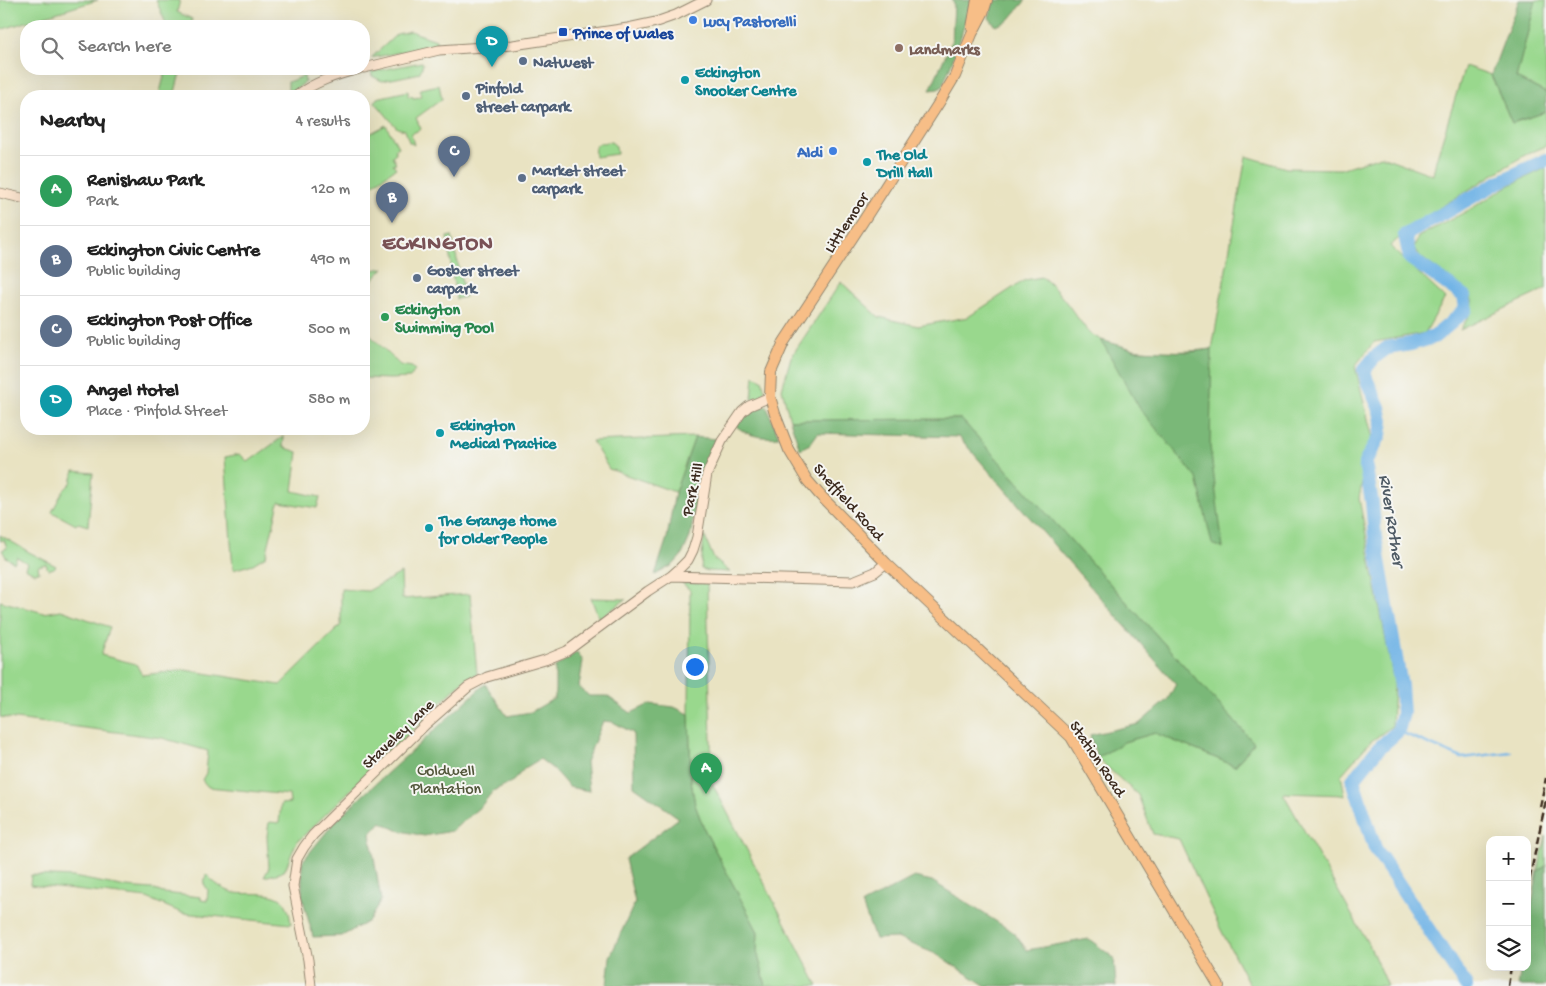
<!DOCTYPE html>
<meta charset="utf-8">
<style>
:root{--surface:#fff;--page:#f6f6f6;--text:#222;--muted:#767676;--line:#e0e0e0;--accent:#d1495b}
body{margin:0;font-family:"Gochi Hand",sans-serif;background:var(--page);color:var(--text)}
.controls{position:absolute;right:15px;bottom:15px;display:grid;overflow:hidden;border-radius:10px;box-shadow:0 5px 20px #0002}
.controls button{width:45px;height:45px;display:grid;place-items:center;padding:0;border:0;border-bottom:1px solid var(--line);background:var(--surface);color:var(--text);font:25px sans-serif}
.you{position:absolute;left:694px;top:666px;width:18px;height:18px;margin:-12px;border:4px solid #fff;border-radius:50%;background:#1a73e8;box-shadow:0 0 0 8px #1a73e833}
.badge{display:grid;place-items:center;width:32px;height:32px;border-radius:50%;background:var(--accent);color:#fff;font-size:16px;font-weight:700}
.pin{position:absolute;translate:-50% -41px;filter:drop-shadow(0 1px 2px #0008)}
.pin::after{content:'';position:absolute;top:26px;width:18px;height:15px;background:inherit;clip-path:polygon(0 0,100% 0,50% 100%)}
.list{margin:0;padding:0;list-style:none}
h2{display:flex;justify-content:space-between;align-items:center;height:65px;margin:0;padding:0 20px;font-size:21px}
h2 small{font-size:16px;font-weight:400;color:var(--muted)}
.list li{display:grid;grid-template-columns:32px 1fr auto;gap:15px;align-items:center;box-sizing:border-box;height:70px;padding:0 20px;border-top:1px solid var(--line)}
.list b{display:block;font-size:19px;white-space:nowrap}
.list p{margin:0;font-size:16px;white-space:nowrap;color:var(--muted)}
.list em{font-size:16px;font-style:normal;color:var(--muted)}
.icon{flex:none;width:28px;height:28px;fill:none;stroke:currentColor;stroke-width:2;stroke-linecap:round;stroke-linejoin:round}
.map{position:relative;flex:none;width:1546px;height:986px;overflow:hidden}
.search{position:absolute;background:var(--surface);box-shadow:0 5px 20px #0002;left:20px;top:20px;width:350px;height:55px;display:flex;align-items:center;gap:12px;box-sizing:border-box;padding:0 18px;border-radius:20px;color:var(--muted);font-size:19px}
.panel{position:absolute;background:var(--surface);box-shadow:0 5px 20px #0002;left:20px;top:90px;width:350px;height:345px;border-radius:20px}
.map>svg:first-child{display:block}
.green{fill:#99d88d;stroke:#6a8156}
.forest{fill:#7ab878;stroke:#5a714b}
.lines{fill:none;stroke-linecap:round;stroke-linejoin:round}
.stream{stroke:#71b4e6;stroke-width:2.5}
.river{stroke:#71b4e6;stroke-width:14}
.secondary-casing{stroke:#928670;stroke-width:11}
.primary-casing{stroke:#928670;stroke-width:12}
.secondary{stroke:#fce5cf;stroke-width:9}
.primary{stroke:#f7be87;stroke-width:10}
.rail{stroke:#3b2a1e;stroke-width:2.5;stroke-dasharray:8 4;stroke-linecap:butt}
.shop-dot{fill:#3f7fe0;stroke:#f6f6f2;stroke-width:2}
.transit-dot{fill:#1a4fb4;stroke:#f6f6f2;stroke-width:2}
.education-dot{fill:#8d6e63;stroke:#f6f6f2;stroke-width:2}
.service-dot{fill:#5c6f8a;stroke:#f6f6f2;stroke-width:2}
.culture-dot{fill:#0f9aa8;stroke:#f6f6f2;stroke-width:2}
.leisure-dot{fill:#2e9e5b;stroke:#f6f6f2;stroke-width:2}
.labels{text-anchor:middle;stroke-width:4;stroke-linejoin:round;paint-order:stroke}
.shop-label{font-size:16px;font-weight:bold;fill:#366cbe;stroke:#f6f6f2;text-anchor:start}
.transit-label{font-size:16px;font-weight:bold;fill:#164399;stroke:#f6f6f2;text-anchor:start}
.education-label{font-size:16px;font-weight:bold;fill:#785e54;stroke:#f6f6f2;text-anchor:start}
.service-label{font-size:16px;font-weight:bold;fill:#4e5e75;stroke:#f6f6f2;text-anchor:start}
.culture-label{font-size:16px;font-weight:bold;fill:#0d838f;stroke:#f6f6f2;text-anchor:start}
.street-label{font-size:16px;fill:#3b2a1e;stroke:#f6f6f2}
.leisure-label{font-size:16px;font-weight:bold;fill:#27864d;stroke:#f6f6f2;text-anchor:start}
.park-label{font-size:16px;fill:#52563a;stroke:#f6f6f2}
.water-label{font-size:18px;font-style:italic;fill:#4e5a64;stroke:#f6f6f2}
.district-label{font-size:21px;font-weight:bold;letter-spacing:1px;fill:#795155;stroke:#f6f6f2}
</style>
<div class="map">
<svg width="1546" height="986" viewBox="0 0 1546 986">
<rect width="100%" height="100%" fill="#f6f6f2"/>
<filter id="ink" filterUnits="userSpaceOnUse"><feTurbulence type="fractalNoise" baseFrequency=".02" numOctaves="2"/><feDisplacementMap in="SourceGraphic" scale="10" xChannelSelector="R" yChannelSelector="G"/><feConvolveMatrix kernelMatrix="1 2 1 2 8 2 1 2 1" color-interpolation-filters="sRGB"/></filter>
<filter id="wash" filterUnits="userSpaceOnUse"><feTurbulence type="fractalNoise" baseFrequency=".0096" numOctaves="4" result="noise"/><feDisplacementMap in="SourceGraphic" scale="20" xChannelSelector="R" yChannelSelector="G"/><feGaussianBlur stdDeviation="1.12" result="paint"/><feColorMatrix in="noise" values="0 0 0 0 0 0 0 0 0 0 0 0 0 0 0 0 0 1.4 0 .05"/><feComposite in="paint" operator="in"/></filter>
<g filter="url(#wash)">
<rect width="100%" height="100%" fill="#e9e3c2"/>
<path class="green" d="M 0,0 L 98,0 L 0,30 Z
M 156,0 L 180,0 L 177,12 L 192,19 L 191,26 L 167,26 Z
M 1536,0 L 1546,0 L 1546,93 L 1516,78 Z
M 410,31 L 436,40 L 437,45 L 371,58 L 397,34 Z
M 422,62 L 423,64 L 420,72 L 416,74 L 382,81 L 372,76 L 371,72 Z
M 1465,66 L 1491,75 L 1512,123 L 1546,112 L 1546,146 L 1525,155 L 1420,220 L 1390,246 L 1445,298 L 1425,333 L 1374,342 L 1355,366 L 1372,435 L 1359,498 L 1394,683 L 1392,726 L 1370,742 L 1341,775 L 1345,795 L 1283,793 L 1371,949 L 1387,986 L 1250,986 L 1220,928 L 1179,839 L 1153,834 L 1138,795 L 1097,758 L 1124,742 L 1155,733 L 1235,766 L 1254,743 L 961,419 L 790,420 L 782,389 L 791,357 L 841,282 L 879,317 L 918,326 L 968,317 L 1025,280 L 1042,277 C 1056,288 1066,302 1077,317 C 1081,322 1085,328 1089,332 C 1115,355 1179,353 1212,349 L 1246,156 L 1286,168 L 1340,169 L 1381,156 L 1433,175 L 1436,160 Z
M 166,69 L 181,69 L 174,96 L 159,96 Z
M 304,76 L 305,82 L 288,96 L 279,96 L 288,90 L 288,82 Z
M 439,85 L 442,99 L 416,118 L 421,129 L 411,134 L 414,145 L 409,142 L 405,130 L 397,128 L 375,102 L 377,98 L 408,91 L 408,97 L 412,96 L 413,98 L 421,97 L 420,89 Z
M 386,125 L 398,147 L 395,149 L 396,153 L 392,156 L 396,163 L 393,164 L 396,168 L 364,191 L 364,181 L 370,175 L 364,159 L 364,137 Z
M 611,142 L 616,146 L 617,154 L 595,157 C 593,142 598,143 611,142 Z
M 1546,168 L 1546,289 L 1460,330 L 1470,314 L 1473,303 L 1469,292 L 1419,256 L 1414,248 L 1418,237 L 1469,210 L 1508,186 Z
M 452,236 L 465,297 L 456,299 L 447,237 Z
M 384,268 L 364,289 L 364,282 L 370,280 L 368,271 Z
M 364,329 L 400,365 L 412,367 L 415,370 L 410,378 L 390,379 L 364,378 Z
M 754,376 L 762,380 L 765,390 C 762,396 760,399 752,399 Z
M 284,436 L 283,447 L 298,452 L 293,491 L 320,497 L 317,508 L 279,502 L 266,556 L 253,564 L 233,570 L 225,457 L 240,454 L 248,462 Z
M 695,437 L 675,492 L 609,469 L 592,441 Z
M 74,471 L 93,473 L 88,526 L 78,523 L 76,525 L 52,512 L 63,491 L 71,483 Z
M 0,535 L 29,552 L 56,566 L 54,568 L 48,570 L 46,564 L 38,566 L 39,572 L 34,573 L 25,568 L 27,563 L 17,557 L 14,563 L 6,557 L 2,550 L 7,548 L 4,540 L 0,541 Z
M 704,535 L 714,559 L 730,572 L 709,571 L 701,569 Z
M 401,573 L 402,599 L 470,594 L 477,674 L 465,679 L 296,843 L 285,870 L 280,873 L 264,877 L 269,868 L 267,836 L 269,822 L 279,823 L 281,804 L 290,803 L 289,795 L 208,787 L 202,780 L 206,773 L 208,751 L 162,738 L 0,717 L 0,601 L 44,613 L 61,610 L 110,627 L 101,655 L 136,664 L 142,675 L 185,670 L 280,685 L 341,625 L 341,589 L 368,591 Z
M 682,583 L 707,583 L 712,783 L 818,986 L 766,986 L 757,951 L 758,932 L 705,831 L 695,805 L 691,780 L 689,714 L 690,590 Z
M 591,598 L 626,599 L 599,619 Z
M 1546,836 L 1546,866 L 1538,871 Z
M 206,874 C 214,883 223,890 235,893 C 249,895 274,890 284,902 C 289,908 290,917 291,924 L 182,913 L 147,898 L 30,885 L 31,875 L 73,877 L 126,887 L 152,889 L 163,893 L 201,897 L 201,900 L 207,901 L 208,890 L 204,884 Z"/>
<path class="forest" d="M 952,0 L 971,0 L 958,47 L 942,87 L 938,89 L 930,90 L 952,41 L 954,4 Z
M 994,0 L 1026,0 L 1008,21 L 996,26 L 989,18 Z
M 1519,0 L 1536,0 L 1516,78 L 1546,93 L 1546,112 L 1512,123 L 1491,75 Z
M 1101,340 L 1136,350 L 1190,352 L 1212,349 L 1210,446 L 1223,548 L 1212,544 L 1197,478 L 1140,409 Z
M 766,405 L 779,437 C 763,438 749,437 736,426 L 747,414 Z
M 961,419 L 1254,743 L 1235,766 L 1155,733 L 1124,742 L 1097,758 L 1090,735 L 1139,724 L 1168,699 L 1176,684 L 959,437 L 818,433 L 810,444 L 800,449 L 790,420 Z
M 695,437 L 716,439 L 702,471 L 690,537 L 682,555 L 673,565 L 655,575 L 667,538 L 675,492 Z
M 577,652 L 583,661 L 579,687 L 589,696 L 607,696 L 631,713 L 650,704 L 674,707 L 689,714 L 691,780 L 695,805 L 705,831 L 758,932 L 757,951 L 766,986 L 607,986 L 610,957 L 635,902 L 625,859 L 679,818 L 634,786 L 633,733 L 613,722 L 603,721 L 586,762 L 589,791 L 569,787 L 553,769 L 540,759 L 525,768 L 513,781 L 493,791 L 481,806 L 452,831 L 424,836 L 397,830 L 381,822 L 370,834 L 381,900 L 369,921 L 342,936 L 313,937 L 302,896 L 302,862 L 337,819 L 485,684 L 507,716 L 531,712 L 555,698 L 555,667 Z
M 1546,866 L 1546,986 L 1518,986 L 1521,967 L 1527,967 L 1527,931 L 1538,871 Z
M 914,877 L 932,881 L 1013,932 L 1027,950 L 1089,939 L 1114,958 L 1116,986 L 986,986 L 936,954 L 897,938 L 875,939 L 862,904 Z"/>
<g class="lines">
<path class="stream" d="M 1398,731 L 1462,758 L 1511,752"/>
<path class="river" d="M 1466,986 L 1375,848 L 1353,780 L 1378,749 L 1398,731 L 1403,713 L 1401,686 L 1375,537 L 1372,502 L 1365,463 L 1380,435 L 1382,421 L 1379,407 L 1367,381 L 1364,370 L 1375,357 L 1387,348 L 1411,344 L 1434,337 L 1452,322 L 1466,309 L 1464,296 L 1410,258 L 1405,235 L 1497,183 L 1546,160"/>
</g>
</g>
<g filter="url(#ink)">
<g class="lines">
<g class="secondary-casing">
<path id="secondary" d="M 364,68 L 439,50 L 513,45 L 628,28 L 656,22 L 676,15 L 706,0
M 296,96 C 314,82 336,75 359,69
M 0,193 L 26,199
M 671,576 L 853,581 L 875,572 L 886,563
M 311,986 L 308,960 L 293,886 L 297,859 L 304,847 L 313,835 L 426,724 L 468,687 L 487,677 L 545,660 L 567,651 L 648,591 L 671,576 L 680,568 L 688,560 L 693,550 L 697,537 L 707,474 L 722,441 L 742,412 L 749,406 L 770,397"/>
</g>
<g class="primary-casing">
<path id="primary" d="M 987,0 L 983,13 L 972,34 L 955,76 L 940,101 L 862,223 L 784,342 L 771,372 L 770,397 L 775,414 L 789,450 L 807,480 L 819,494 L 886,563 L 1071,737 L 1219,986
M 972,28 L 977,0"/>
</g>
<use href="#secondary" class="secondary"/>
<use href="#primary" class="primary"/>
<path class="rail" d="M 1540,807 L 1546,778
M 1527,891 L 1546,800
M 1508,986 L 1511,967"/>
</g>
</g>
<g class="shop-dot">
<circle cx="693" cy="20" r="5"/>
<circle cx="833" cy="151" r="5"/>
</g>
<rect class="transit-dot" x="558" y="27" width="10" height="10" rx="2.5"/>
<circle class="education-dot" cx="899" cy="48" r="5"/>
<g class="service-dot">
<circle cx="523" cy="61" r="5"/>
<circle cx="466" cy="96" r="5"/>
<circle cx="522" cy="178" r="5"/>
<circle cx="417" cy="278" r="5"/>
</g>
<g class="culture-dot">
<circle cx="685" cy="80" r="5"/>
<circle cx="867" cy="162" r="5"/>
<circle cx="440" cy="433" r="5"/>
<circle cx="429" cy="528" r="5"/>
</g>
<circle class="leisure-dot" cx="385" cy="317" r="5"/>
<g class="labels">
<g class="shop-label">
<text x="703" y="26">Lucy Pastorelli</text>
<text x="823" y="157" text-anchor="end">Aldi</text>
</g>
<g class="transit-label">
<text x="573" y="38">Prince of Wales</text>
</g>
<g class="education-label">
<text x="909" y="54">Landmarks</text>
</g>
<g class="service-label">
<text x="533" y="67">NatWest</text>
<text x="476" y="93">Pinfold<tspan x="476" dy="18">street carpark</tspan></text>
<text x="532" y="175">Market street<tspan x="532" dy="18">carpark</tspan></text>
<text x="427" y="275">Gosber street<tspan x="427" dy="18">carpark</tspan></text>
</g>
<g class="culture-label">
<text x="695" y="77">Eckington<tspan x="695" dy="18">Snooker Centre</tspan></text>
<text x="877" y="159">The Old<tspan x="877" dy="18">Drill Hall</tspan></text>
<text x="450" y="430">Eckington<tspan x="450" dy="18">Medical Practice</tspan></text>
<text x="439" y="525">The Grange Home<tspan x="439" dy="18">for Older People</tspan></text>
</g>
<g class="street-label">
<text transform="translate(845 222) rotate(-57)" y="6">Littlemoor</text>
<text transform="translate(691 489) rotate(-77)" y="6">Park Hill</text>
<text transform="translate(850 501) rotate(48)" y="6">Sheffield Road</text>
<text transform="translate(397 733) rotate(-44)" y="6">Staveley Lane</text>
<text transform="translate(1099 758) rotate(56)" y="6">Station Road</text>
</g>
<g class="leisure-label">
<text x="395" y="314">Eckington<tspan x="395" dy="18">Swimming Pool</tspan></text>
</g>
<g class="park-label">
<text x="446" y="775">Coldwell<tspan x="446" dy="18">Plantation</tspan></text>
</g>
<g class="water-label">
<text transform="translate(1393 520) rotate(81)" y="6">River Rother</text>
</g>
<g class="district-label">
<text x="438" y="249">ECKINGTON</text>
</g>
</g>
</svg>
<div class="controls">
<button>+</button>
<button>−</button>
<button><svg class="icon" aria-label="layers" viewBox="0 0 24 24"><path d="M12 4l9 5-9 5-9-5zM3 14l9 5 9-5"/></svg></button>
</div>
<div class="you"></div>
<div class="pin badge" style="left:706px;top:794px;background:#2e9e5b">A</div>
<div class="pin badge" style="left:392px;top:223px;background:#5c6f8a">B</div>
<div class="pin badge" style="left:454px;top:177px;background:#5c6f8a">C</div>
<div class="pin badge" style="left:492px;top:67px;background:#0f9aa8">D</div>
<div class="search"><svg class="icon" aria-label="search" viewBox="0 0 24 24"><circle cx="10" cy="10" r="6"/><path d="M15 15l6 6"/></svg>Search here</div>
<section class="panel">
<h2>Nearby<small>4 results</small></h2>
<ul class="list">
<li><span class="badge" style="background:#2e9e5b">A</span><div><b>Renishaw Park</b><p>Park</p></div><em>120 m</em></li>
<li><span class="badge" style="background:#5c6f8a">B</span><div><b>Eckington Civic Centre</b><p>Public building</p></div><em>490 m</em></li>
<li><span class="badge" style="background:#5c6f8a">C</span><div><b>Eckington Post Office</b><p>Public building</p></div><em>500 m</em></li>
<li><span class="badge" style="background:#0f9aa8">D</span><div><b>Angel Hotel</b><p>Place · Pinfold Street</p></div><em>580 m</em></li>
</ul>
</section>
</div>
